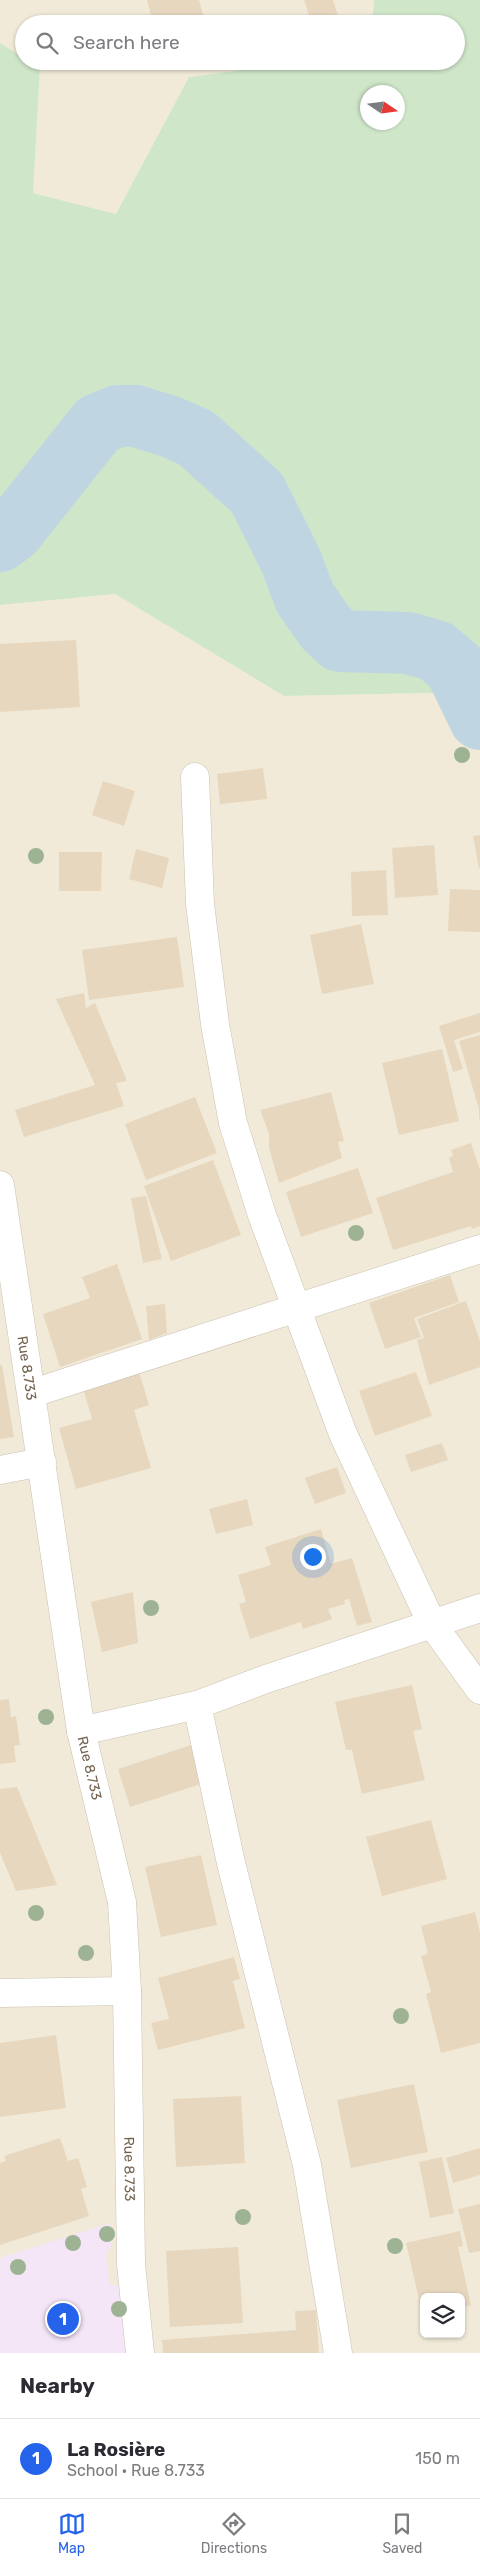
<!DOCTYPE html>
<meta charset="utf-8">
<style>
:root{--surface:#fff;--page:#f7f7f7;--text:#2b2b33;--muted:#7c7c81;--line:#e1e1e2;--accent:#2563eb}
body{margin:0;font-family:Rubik,sans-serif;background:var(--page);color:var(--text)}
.controls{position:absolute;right:15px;bottom:15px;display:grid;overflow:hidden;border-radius:8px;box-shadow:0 1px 4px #0004}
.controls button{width:45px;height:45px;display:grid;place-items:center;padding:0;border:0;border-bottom:1px solid var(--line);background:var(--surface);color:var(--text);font:25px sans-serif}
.compass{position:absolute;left:360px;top:85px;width:45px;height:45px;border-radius:50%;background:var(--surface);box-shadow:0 1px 4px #0004;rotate:103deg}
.you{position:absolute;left:312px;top:1556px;width:18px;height:18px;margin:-12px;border:4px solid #fff;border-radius:50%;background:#1a73e8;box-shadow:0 0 0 8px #1a73e833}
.badge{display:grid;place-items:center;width:32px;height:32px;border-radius:50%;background:var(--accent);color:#fff;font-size:16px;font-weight:700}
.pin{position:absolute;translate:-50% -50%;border:2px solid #fff;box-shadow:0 1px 5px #0006}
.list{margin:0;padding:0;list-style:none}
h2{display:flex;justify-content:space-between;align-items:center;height:65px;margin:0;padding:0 20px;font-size:21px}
h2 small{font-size:16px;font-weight:400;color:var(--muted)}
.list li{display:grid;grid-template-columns:32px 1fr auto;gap:15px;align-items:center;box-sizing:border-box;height:80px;padding:0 20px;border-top:1px solid var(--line)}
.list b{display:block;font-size:19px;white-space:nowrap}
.list p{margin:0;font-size:16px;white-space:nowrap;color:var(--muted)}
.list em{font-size:16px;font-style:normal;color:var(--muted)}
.icon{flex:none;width:28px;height:28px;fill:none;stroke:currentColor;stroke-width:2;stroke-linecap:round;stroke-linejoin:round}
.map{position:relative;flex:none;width:480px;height:2353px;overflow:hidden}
.search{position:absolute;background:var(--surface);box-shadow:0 1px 4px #0004;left:15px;right:15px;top:15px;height:55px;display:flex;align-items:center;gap:12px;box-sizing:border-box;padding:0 18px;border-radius:28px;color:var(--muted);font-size:19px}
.sheet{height:145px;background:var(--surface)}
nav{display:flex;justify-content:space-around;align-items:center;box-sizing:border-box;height:70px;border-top:1px solid var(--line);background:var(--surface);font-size:14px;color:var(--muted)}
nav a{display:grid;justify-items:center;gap:2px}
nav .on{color:var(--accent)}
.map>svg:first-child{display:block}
.residential{fill:#f1ead8;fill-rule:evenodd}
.education{fill:#f4e5f7}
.green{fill:#cfe6c9;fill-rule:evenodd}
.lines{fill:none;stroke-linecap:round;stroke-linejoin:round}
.river{stroke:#bfd6e2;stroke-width:62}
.building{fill:#e7d7bf}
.minor-casing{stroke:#cbc1b0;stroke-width:29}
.minor{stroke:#fff;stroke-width:28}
.tree{fill:#9db393}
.labels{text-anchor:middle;stroke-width:5;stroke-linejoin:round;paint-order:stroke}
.street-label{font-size:14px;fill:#72624f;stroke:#fdfaef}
</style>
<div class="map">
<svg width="480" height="2353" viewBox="0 0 480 2353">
<rect width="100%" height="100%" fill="#faf7e9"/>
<path class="residential" d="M 0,0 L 374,0 L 372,24 L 24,24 L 24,58 L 0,43 Z
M 29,61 L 308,61 L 189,77 L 116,214 L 33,193 L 40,68 Z
M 115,594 L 284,696 L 480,692 L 480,2353 L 0,2353 L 0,605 ZM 424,2297 L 461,2297 L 461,2334 L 424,2334 Z"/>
<path class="education" d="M 110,2223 L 112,2246 L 106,2255 L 110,2285 L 121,2285 L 130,2353 L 0,2353 L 0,2258 Z"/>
<path class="green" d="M 374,0 L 480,0 L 480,692 L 284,696 L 115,594 L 0,605 L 0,43 L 24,58 L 24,61 L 29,61 L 40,68 L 33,193 L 116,214 L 189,77 L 308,61 L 456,61 L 456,24 L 372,24 ZM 368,92 L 398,92 L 398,122 L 368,122 Z"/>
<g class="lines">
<path class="river" d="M 0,541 L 13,531 L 98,424 L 118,416 L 136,416 L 171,427 L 196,438 L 257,493 L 291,561 L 305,598 L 326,628 L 340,641 L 408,643 L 436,651 L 455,667 L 480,719"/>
</g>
<path class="building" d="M 147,0 L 199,0 L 206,24 L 153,24 Z
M 304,0 L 333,0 L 338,16 L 312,24 Z
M 76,640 L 80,707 L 0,712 L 0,644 Z
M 263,768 L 267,799 L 220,804 L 217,774 Z
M 103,781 L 135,791 L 124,826 L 92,815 Z
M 480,835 L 480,868 L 479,868 L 473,836 Z
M 434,845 L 438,895 L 395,898 L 392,848 Z
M 136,849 L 169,858 L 162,888 L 129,879 Z
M 59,852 L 102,852 L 101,891 L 59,891 Z
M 386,870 L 388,915 L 352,916 L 351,872 Z
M 450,889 L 480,890 L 480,932 L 448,931 Z
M 361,924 L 374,984 L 322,994 L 310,935 Z
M 177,937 L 184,987 L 89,1000 L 82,950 Z
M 84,993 L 86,1008 L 95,1003 L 127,1081 L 116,1083 L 124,1106 L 24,1137 L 15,1110 L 95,1085 L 56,999 Z
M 480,1013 L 480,1032 L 454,1040 L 463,1069 L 453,1072 L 439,1026 Z
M 480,1035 L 480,1119 L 479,1119 L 479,1109 L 459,1041 Z
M 442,1049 L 459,1121 L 399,1135 L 382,1063 Z
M 331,1092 L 344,1141 L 338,1142 L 342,1158 L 279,1183 L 269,1148 L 269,1133 L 260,1110 Z
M 195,1097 L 217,1153 L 146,1180 L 125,1124 Z
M 471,1143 L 480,1170 L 480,1226 L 472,1229 L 471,1226 L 393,1250 L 376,1198 L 453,1172 L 449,1158 L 453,1156 L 451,1150 Z
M 213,1160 L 241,1235 L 171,1261 L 144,1186 Z
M 358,1168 L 373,1213 L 301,1237 L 286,1192 Z
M 146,1196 L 162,1259 L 143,1263 L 131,1198 Z
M 117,1264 L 142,1339 L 60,1367 L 43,1314 L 90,1298 L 82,1277 Z
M 450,1275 L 459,1302 L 414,1318 L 421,1337 L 385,1349 L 369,1303 Z
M 466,1301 L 480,1341 L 480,1367 L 429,1385 L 417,1340 L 424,1338 L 417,1319 Z
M 165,1304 L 167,1333 L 149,1340 L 146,1306 Z
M 0,1365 L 2,1365 L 14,1437 L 0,1439 Z
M 139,1372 L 149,1405 L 134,1410 L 151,1468 L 76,1489 L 59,1428 L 92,1419 L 83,1388 Z
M 416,1372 L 432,1416 L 375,1436 L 359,1391 Z
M 442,1443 L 448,1460 L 411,1472 L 405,1455 Z
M 337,1467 L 346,1493 L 315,1504 L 305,1478 Z
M 247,1499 L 253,1525 L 216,1534 L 209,1509 Z
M 321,1529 L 331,1564 L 352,1558 L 372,1622 L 357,1626 L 349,1599 L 344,1600 L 345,1604 L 328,1609 L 332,1619 L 303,1629 L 301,1622 L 250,1639 L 239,1604 L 246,1602 L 238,1575 L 271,1565 L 265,1547 Z
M 133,1592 L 138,1643 L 102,1652 L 91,1602 Z
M 412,1685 L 422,1729 L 413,1731 L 425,1780 L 362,1794 L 352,1750 L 346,1750 L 335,1702 Z
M 9,1699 L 11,1717 L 16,1716 L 20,1745 L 14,1746 L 16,1762 L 0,1764 L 0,1700 Z
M 191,1745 L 204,1783 L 130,1807 L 118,1769 Z
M 17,1787 L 57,1885 L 16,1891 L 0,1853 L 0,1789 Z
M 431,1820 L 447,1879 L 382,1896 L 366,1837 Z
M 201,1855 L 217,1925 L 161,1937 L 145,1867 Z
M 475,1912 L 480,1932 L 480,2043 L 441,2053 L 426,1994 L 431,1992 L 421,1956 L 428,1954 L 421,1926 Z
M 234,1957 L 240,1979 L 233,1981 L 245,2028 L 158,2050 L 151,2023 L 169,2019 L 158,1978 Z
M 56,2035 L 66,2108 L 0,2117 L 0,2043 Z
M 414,2084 L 428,2152 L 351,2168 L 337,2100 Z
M 241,2096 L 245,2163 L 176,2167 L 173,2099 Z
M 60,2138 L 68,2161 L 78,2158 L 87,2187 L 81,2189 L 89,2216 L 0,2245 L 0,2163 L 6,2161 L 4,2156 Z
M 480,2148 L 480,2175 L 453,2183 L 446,2158 Z
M 442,2157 L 454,2213 L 430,2218 L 419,2162 Z
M 480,2204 L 480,2251 L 469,2253 L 458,2209 Z
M 460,2231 L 463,2246 L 458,2247 L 471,2305 L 461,2307 L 461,2297 L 424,2297 L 423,2317 L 406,2243 Z
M 238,2247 L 243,2323 L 170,2327 L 166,2251 Z
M 316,2310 L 319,2353 L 163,2353 L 162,2340 L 296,2330 L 295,2311 Z"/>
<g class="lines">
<g class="minor-casing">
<g id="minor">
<path d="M 195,777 L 200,904 L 215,1024 L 233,1123 L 262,1215 L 343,1434 L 432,1624 L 480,1690"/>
<path id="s1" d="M 0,1185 L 81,1731 L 122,1902 L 127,1991 L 131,2264 L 140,2353"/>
<path d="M 33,1393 L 480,1249"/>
<path d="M 0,1470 L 42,1462"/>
<path d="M 81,1731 L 197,1705"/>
<path d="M 0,1993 L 127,1991"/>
<path d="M 338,2353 L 307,2165 L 231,1863 L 197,1705 L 266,1679 L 480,1608"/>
</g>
</g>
<use href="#minor" class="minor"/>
</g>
<g class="tree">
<circle cx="462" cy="755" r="8"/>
<circle cx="36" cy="856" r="8"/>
<circle cx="356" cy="1233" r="8"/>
<circle cx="151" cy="1608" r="8"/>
<circle cx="46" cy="1717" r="8"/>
<circle cx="36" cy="1913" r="8"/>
<circle cx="86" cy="1953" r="8"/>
<circle cx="401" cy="2016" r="8"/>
<circle cx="243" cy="2217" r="8"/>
<circle cx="107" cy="2234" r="8"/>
<circle cx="73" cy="2243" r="8"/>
<circle cx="395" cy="2246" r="8"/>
<circle cx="18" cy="2267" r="8"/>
<circle cx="119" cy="2309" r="8"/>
</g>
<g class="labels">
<g class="street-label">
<text dy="5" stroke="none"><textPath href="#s1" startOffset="185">Rue 8.733</textPath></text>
<text dy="5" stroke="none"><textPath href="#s1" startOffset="590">Rue 8.733</textPath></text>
<text dy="5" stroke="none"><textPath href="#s1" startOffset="995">Rue 8.733</textPath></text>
</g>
</g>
</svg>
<div class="controls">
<button><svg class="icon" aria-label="layers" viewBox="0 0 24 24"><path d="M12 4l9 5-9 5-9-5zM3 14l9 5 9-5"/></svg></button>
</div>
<svg class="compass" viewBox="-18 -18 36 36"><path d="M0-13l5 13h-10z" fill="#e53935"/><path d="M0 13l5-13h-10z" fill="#7c7c81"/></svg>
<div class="you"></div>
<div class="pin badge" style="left:63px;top:2319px">1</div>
<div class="search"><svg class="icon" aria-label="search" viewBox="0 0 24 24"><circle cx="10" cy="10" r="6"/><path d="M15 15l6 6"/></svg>Search here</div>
</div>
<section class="sheet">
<h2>Nearby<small></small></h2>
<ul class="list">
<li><span class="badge">1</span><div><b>La Rosière</b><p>School · Rue 8.733</p></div><em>150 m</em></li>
</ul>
</section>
<nav>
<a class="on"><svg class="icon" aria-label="map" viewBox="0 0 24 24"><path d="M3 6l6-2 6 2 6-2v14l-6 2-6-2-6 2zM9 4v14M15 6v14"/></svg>Map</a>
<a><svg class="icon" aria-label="directions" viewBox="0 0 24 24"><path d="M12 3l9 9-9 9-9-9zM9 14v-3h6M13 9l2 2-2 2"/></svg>Directions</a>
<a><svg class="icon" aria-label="saved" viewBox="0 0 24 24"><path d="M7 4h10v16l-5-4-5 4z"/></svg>Saved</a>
</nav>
